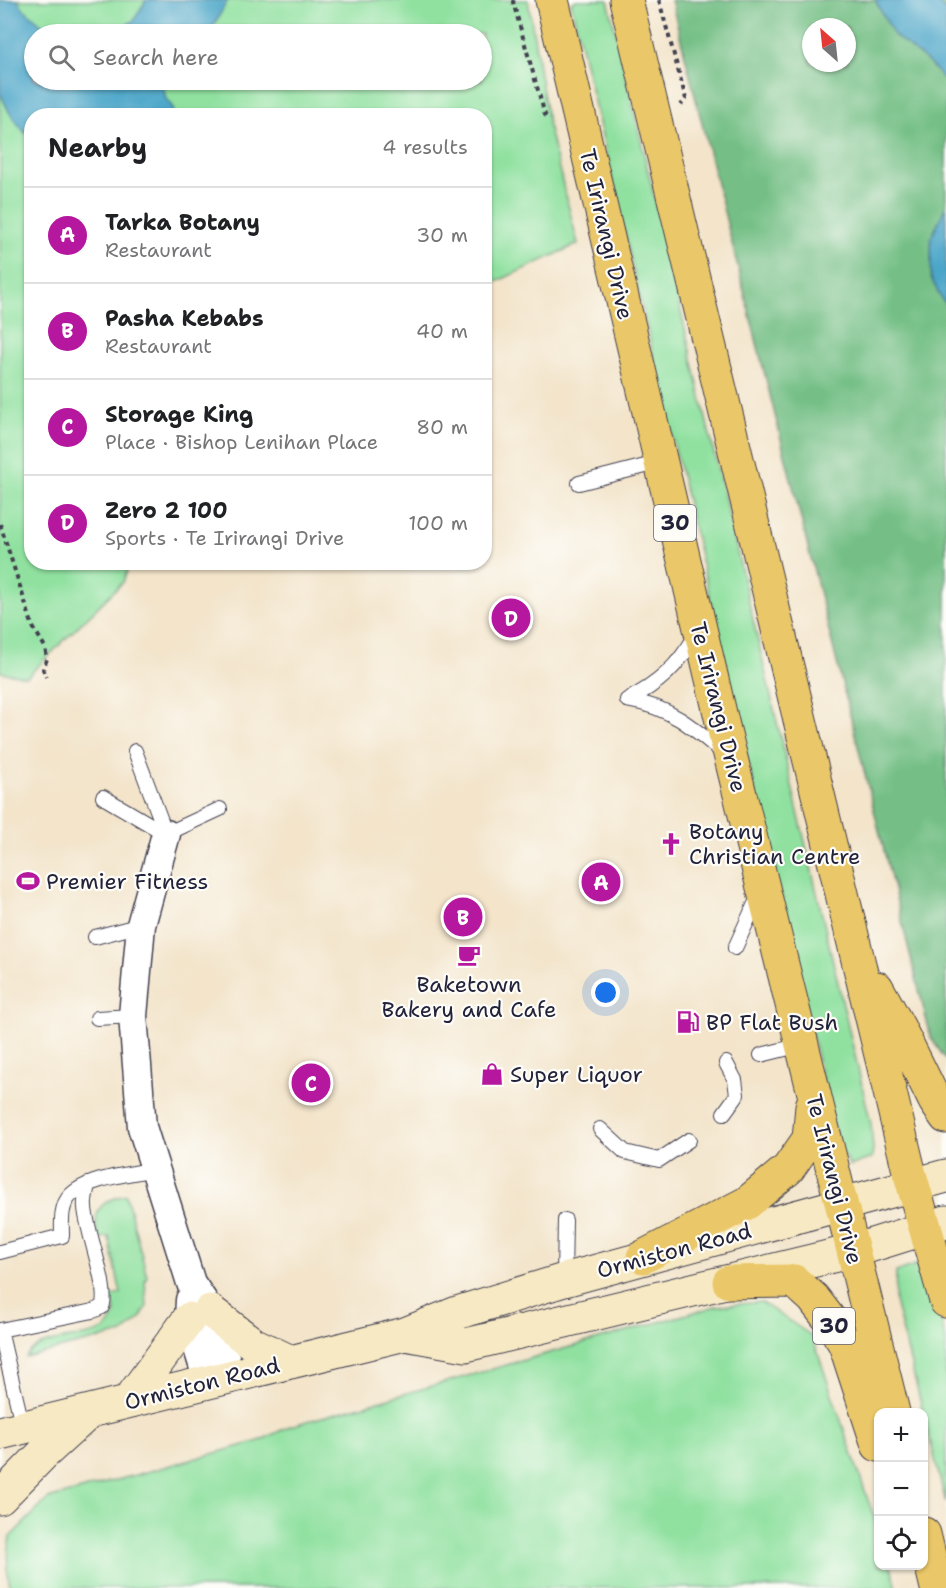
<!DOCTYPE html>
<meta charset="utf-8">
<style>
:root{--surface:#fff;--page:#f2f2f2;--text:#202124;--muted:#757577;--line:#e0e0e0;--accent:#b5179e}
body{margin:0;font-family:"Shantell Sans",sans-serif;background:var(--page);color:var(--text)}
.controls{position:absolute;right:18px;bottom:18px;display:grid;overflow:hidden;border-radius:12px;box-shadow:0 2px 4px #0004}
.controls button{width:54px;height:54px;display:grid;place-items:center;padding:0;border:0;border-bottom:2px solid var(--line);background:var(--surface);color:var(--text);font:30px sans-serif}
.compass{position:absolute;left:802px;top:18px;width:54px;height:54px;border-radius:50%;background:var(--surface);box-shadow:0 2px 4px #0004;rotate:333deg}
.you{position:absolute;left:606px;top:993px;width:21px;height:21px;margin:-15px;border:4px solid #fff;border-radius:50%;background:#1a73e8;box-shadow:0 0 0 9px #1a73e833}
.badge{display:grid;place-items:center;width:39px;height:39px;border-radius:50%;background:var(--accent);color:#fff;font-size:20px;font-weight:700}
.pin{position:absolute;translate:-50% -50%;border:3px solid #fff;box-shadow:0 2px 6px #0006}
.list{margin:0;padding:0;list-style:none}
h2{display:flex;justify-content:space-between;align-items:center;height:78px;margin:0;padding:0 24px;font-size:26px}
h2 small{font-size:20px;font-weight:400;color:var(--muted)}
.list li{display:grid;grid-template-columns:39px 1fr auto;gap:18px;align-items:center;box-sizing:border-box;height:96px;padding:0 24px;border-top:2px solid var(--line)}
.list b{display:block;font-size:22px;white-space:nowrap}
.list p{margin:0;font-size:20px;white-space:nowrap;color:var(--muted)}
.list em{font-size:20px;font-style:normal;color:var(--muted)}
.icon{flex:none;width:33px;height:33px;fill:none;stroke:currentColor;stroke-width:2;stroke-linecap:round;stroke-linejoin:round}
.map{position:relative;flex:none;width:946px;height:1588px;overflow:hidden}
.search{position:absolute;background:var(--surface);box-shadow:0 2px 4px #0004;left:24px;top:24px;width:468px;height:66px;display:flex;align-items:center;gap:15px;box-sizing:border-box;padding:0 21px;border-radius:33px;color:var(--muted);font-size:22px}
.panel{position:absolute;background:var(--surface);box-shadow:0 2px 4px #0004;left:24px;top:108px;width:468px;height:462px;border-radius:24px}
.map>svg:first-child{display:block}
.green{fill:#90e1a0;stroke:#59826e;stroke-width:1.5;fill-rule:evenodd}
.forest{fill:#74bf86;stroke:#4b7060;stroke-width:1.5;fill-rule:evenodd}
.water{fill:#4ba6c9;stroke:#366482;stroke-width:1.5}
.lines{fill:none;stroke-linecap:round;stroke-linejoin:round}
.lane-casing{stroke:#413f50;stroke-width:16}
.street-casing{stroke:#413f50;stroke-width:31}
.secondary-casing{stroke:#413f50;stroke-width:35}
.primary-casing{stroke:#413f50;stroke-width:35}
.path{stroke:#413f50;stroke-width:4;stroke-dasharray:4.5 4.5;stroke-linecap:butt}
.lane{stroke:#fff;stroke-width:14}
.street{stroke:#fff;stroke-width:28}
.secondary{stroke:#f7e9c3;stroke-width:33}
.primary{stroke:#eac769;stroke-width:33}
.labels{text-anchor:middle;stroke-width:4.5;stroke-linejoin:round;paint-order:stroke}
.shield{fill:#fdfcf7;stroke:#646373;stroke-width:1.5}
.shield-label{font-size:21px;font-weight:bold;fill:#22223b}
.street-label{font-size:22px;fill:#22223b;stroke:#fdfcf7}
.poi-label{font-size:22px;fill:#22223b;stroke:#fdfcf7;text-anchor:start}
</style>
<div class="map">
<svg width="946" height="1588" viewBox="0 0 946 1588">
<rect width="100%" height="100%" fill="#fdfcf7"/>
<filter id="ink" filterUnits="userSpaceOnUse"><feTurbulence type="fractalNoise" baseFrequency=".0167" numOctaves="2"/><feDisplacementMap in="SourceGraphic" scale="12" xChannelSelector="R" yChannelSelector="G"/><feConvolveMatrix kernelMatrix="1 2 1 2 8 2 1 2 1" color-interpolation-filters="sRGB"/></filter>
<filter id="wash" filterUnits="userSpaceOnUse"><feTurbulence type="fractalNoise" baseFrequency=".008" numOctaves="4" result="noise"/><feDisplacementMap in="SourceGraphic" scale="24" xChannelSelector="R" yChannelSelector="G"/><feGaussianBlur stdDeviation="1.35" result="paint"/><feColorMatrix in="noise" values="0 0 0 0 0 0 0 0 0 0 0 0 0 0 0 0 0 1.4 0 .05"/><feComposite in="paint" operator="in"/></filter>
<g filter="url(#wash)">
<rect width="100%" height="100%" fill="#f3e4ca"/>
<path class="green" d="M 0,0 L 528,0 L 549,129 L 578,244 L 485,287 L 484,116 L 32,116 L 32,562 L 130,563 L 123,582 L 27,677 L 0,672 ZM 34,34 L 482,34 L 482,80 L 34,80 Z
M 576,0 L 608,0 L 871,1124 L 873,1149 L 872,1158 L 850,1166 L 838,1146 L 571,3 Z
M 126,1195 L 147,1276 L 145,1281 L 147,1306 L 139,1320 L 123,1333 L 26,1357 C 36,1336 87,1341 105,1329 C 110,1325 113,1319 116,1313 L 111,1296 L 121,1294 L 109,1237 L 98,1238 C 92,1211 99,1201 126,1195 Z
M 918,1264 L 936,1302 L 946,1339 L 946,1503 L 895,1301 L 896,1272 Z
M 761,1302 L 812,1336 L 878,1529 L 878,1566 L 891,1566 L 897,1588 L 10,1588 L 7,1568 L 10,1537 L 48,1499 L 259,1441 L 290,1426 L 716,1306 Z"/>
<path class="forest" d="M 671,0 L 946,0 L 946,1060 L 931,1038 ZM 811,27 L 847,27 L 847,63 L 811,63 Z"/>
<path class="water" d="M 0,0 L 17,0 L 25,10 L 53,34 L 34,34 L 34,80 L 169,80 L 163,85 L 166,99 L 174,109 L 170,115 L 150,115 L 144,113 L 128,116 L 32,116 L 31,134 L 25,133 L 9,112 L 0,93 Z
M 146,0 L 228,0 L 209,34 L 113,34 L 134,20 Z
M 875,0 L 936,0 L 946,11 L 946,82 L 927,61 L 894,35 Z
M 946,206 L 946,303 L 942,300 L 931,278 L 931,238 Z"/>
</g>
<g filter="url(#ink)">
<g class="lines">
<g class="lane-casing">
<path id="lane" d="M 579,483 L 661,462
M 627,700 C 670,707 692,726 724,754
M 627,700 C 659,684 678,666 696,635
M 135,751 L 166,834
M 103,797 L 166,834
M 166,834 L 220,809
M 95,937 L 141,925
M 735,948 L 759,895
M 97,1018 L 133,1016
M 761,1055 L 801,1045
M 724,1113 L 737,1095 L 735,1080 L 726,1063
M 600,1129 L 625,1152 L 659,1160 L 689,1140
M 0,1252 L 62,1236 C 62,1224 60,1206 70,1196 C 86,1178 132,1174 155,1169
M 564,1280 L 565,1220
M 0,1330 L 93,1311 L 102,1307 C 110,1289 86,1231 85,1207 C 84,1200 87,1191 88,1184
M 0,1330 L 23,1428"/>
</g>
<g class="street-casing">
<path id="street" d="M 166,834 L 141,925 L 133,1016 L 142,1127 L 191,1283 L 210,1311 L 231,1376
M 190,1300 L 189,1319 L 208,1381"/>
</g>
<g class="secondary-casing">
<path id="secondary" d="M 210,1311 L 253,1344 L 291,1362
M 405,1334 L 466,1345 L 853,1251 L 946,1222
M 129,1401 L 189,1319
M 0,1433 L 405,1334 L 457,1313 L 564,1280 L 946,1176
M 0,1498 L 43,1454 L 87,1414"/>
</g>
<g class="primary-casing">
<path id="primary" d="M 552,0 L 723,726 L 893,1412
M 626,0 L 909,1171 L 946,1301
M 877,988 L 899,1028 L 935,1101 L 946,1117
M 643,1257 L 747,1203 L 788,1169 L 809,1139 L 812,1106
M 729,1282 L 794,1281 L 813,1298 L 830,1320 L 845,1344 L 878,1445
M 924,1534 L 937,1588"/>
</g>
<path class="path" d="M 514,0 L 513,2 L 545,115 L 549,118
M 659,0 L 686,99 L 681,105
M 0,524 L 33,627 L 45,647 L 47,659 L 43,669 L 46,677"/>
<use href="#lane" class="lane"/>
<use href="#street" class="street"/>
<use href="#secondary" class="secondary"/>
<use href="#primary" class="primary"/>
</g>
</g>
<defs>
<g id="church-bare" transform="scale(1.8)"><path d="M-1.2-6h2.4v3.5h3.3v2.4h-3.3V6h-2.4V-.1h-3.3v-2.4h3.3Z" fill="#b5179e" stroke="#fdfcf7" stroke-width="2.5" paint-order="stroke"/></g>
<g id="stadium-bare" transform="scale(1.8)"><path d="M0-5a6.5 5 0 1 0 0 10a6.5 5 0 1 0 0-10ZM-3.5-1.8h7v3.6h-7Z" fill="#b5179e" stroke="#fdfcf7" stroke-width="2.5" paint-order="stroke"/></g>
<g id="cafe-bare" transform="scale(1.8)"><path d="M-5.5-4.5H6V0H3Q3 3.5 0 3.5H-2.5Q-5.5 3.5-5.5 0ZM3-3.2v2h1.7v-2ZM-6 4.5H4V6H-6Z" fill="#b5179e" stroke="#fdfcf7" stroke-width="2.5" paint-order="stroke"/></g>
<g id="fuel-bare" transform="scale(1.8)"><path d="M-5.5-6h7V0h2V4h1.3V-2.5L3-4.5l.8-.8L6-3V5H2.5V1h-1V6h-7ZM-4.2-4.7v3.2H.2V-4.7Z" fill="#b5179e" stroke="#fdfcf7" stroke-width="2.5" paint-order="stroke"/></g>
<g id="shop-bare" transform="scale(1.8)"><path d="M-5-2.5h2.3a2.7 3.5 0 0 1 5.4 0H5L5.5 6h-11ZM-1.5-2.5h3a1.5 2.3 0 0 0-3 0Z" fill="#b5179e" stroke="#fdfcf7" stroke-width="2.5" paint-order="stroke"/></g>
</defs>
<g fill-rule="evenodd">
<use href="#church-bare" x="671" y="844"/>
<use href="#stadium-bare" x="28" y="881"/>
<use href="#cafe-bare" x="469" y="955"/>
<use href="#fuel-bare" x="688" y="1022"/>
<use href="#shop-bare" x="492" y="1074"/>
</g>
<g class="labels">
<g class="shield">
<rect x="654" y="505" width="42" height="36" rx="4.5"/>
<rect x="813" y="1308" width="42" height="36" rx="4.5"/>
</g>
<g class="shield-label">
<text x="675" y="530">30</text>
<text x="834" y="1333">30</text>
</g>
<g class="street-label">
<text transform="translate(607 234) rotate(77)" y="8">Te Irirangi Drive</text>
<text transform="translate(719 707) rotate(76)" y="8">Te Irirangi Drive</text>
<text transform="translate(835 1179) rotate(76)" y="8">Te Irirangi Drive</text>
<text transform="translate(674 1250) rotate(-15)" y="8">Ormiston Road</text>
<text transform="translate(202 1383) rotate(-14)" y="8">Ormiston Road</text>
</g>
<g class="poi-label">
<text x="689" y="839">Botany<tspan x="689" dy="25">Christian Centre</tspan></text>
<text x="46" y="889">Premier Fitness</text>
<text x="469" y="992" text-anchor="middle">Baketown<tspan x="469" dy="25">Bakery and Cafe</tspan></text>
<text x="706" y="1030">BP Flat Bush</text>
<text x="510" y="1082">Super Liquor</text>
</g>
</g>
</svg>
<div class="controls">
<button>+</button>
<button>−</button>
<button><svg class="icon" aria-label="locate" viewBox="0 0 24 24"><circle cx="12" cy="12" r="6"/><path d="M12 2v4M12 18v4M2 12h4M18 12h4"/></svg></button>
</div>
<svg class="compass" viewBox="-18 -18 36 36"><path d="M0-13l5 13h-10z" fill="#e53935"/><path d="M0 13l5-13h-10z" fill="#757577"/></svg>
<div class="you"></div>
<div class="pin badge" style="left:601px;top:882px">A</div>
<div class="pin badge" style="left:463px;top:917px">B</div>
<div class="pin badge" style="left:311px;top:1083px">C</div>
<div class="pin badge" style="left:511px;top:618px">D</div>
<div class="search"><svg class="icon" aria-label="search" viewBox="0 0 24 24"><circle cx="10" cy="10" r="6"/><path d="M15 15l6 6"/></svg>Search here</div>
<section class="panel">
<h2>Nearby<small>4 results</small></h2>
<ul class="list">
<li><span class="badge">A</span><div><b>Tarka Botany</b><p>Restaurant</p></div><em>30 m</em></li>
<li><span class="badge">B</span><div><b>Pasha Kebabs</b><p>Restaurant</p></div><em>40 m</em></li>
<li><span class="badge">C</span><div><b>Storage King</b><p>Place · Bishop Lenihan Place</p></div><em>80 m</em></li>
<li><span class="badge">D</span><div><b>Zero 2 100</b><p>Sports · Te Irirangi Drive</p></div><em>100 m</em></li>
</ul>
</section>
</div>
